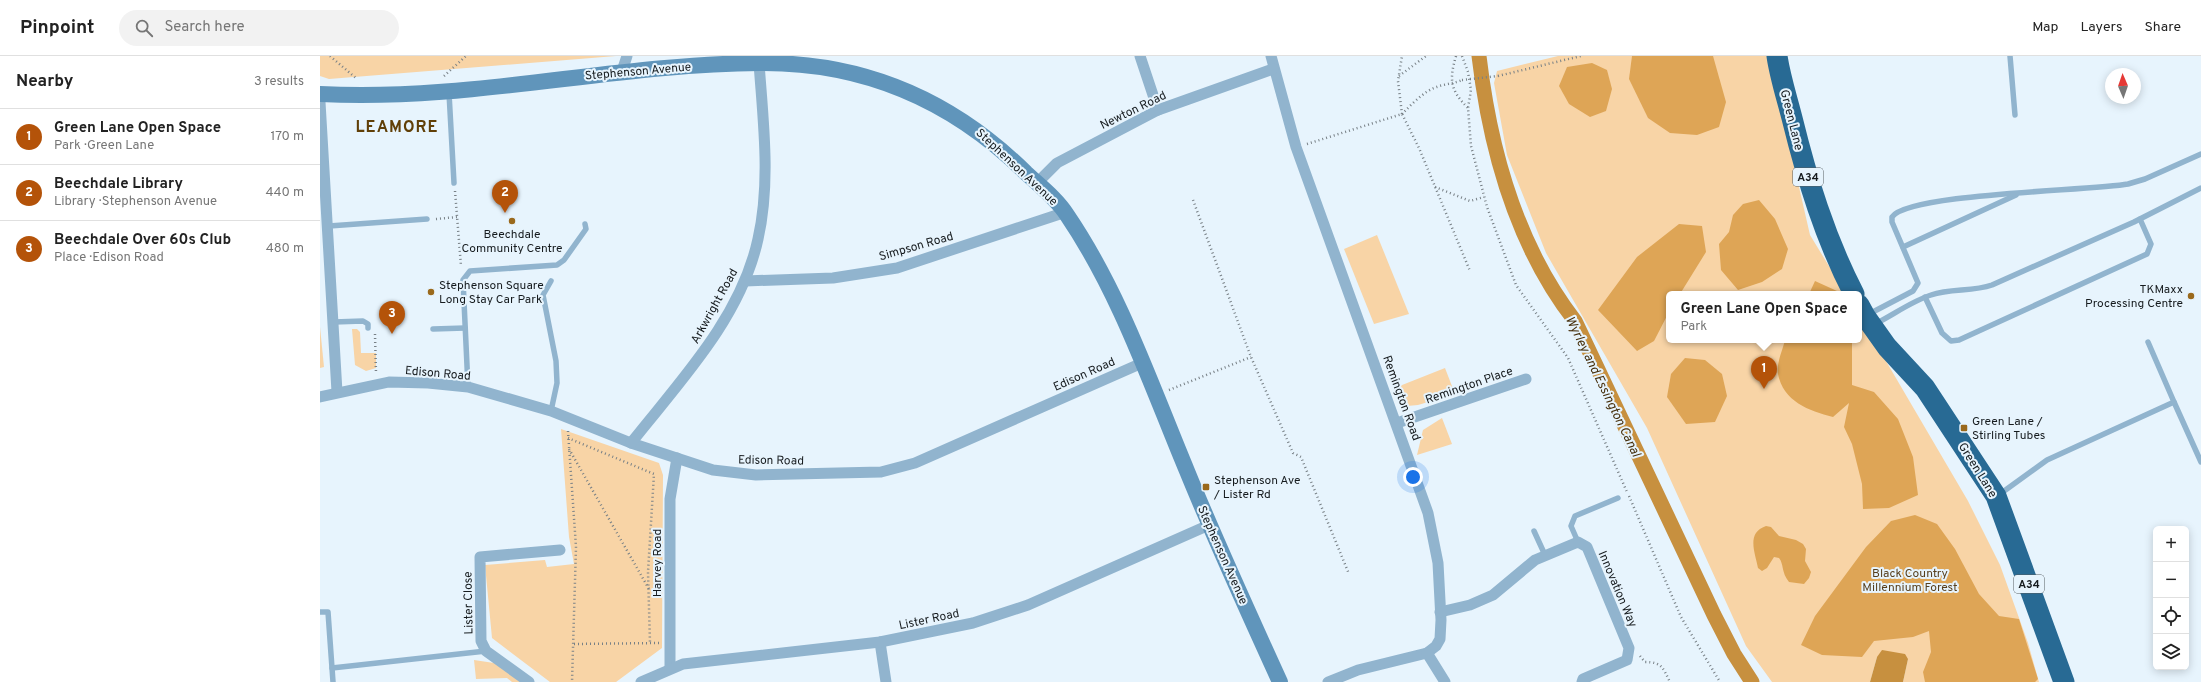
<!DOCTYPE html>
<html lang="en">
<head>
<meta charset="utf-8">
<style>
  body { margin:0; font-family:Overpass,sans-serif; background:#f2f2f2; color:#222 }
  .controls { position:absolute; right:12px; bottom:12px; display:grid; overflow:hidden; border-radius:6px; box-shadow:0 2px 10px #0003 }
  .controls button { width:36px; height:36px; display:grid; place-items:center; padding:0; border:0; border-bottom:1px solid #e0e0e0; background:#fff; color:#222; font:20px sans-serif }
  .compass { position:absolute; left:1785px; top:12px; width:36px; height:36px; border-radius:50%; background:#fff; box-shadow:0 2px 10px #0003; rotate:358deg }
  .you { position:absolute; left:1093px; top:421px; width:14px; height:14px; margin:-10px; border:3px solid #fff; border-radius:50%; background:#1a73e8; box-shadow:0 0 0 6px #1a73e833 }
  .badge { display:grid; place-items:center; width:26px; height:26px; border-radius:50%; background:#b45309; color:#fff; font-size:13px; font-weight:700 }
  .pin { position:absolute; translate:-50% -33px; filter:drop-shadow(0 1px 2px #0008) }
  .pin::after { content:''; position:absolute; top:21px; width:14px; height:12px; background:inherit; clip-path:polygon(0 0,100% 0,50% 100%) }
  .popup { position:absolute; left:1346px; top:235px; width:196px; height:52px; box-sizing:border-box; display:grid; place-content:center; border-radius:6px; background:#fff; filter:drop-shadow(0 1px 3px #0005); font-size:13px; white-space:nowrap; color:#767676 }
  .popup b { font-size:15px; color:#222 }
  .popup::after { content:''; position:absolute; left:50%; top:100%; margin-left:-8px; border:8px solid transparent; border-top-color:#fff }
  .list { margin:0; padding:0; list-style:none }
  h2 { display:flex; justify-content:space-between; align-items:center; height:52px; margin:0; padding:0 16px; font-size:17px }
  h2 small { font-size:13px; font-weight:400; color:#767676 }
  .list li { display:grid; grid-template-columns:26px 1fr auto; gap:12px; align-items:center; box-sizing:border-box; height:56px; padding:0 16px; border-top:1px solid #e0e0e0 }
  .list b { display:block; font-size:15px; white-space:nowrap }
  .list p { margin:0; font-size:13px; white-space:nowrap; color:#767676 }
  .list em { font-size:13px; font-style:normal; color:#767676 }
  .icon { flex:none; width:22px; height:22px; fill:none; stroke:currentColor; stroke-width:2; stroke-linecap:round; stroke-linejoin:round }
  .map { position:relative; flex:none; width:1881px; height:626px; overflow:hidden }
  header { display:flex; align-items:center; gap:24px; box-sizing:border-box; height:56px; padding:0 20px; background:#fff; border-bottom:1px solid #e0e0e0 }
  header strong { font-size:19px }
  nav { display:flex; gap:22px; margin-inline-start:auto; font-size:14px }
  .search { width:280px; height:36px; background:#f2f2f2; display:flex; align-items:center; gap:10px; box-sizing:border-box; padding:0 14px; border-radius:22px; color:#767676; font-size:15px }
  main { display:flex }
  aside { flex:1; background:#fff }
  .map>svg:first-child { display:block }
</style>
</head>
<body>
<header>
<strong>Pinpoint</strong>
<div class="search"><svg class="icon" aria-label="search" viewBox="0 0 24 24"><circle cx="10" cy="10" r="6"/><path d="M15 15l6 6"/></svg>Search here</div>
<nav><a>Map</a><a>Layers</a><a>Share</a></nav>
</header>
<main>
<aside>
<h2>Nearby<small>3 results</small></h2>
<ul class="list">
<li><span class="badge">1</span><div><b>Green Lane Open Space</b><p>Park · Green Lane</p></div><em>170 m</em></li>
<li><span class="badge">2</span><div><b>Beechdale Library</b><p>Library · Stephenson Avenue</p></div><em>440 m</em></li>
<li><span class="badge">3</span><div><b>Beechdale Over 60s Club</b><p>Place · Edison Road</p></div><em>480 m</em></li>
</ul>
</aside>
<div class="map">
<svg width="1881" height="626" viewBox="0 0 1881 626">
  <rect width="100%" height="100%" fill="#e7f4fd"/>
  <!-- green -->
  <g fill="#f8d4a6">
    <path d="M0,0H296L9,23L0,20Z"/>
    <path d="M1238,0H1449L1490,179L1526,238H1349V284H1539V259L1648,445L1680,509L1708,587L1719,626H1583L1588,603L1557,601L1550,626H1452L1426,590L1327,372L1226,197L1187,99L1174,27L1177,15Z"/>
    <path d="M1057,179L1089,258L1054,268L1024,193Z"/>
    <path d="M0,271L4,311L0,312Z"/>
    <path d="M32,273H37L40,276L41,297H56V312L46,315L35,309Z"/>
    <path d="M1125,312L1135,338L1098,349L1087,350L1077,331Z"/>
    <path d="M1122,362L1132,388L1097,399L1103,374Z"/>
    <path d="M241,373L339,407L343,419L342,592L296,626H230L172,582L165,509L225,504L227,511L254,508L249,481Z"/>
    <path d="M154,604L174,607L204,626H192L187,622L156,623Z"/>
  </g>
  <!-- forest -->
  <g fill="#dea556">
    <path d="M1312,0H1393L1406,46L1399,71L1377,79L1350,77L1328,62L1309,23Z"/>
    <path d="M1272,7L1287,14L1292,33L1286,55L1270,61L1249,48L1239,30L1247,11Z"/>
    <path d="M1439,144L1455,163L1468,193L1462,213L1442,226L1418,234L1401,214L1399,188L1409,176L1413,159L1423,148Z"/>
    <path d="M1359,168L1382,170L1386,196L1360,238H1349V256L1334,285L1317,295L1278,254L1317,201Z"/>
    <path d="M1495,225L1517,235L1518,238H1489Z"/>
    <path d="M1465,284H1532V329L1554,336L1578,363L1593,401L1598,439L1569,452L1543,453L1542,428L1532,388L1524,371L1529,347L1513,361C1489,355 1463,345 1458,318C1456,308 1463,293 1465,284Z"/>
    <path d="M1365,302L1385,304L1402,318L1407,340L1395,366L1366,368L1347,341L1351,318Z"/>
    <path d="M1595,459L1617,468L1635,493L1659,538L1679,560L1699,563L1718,623L1715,626H1605L1603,616L1611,596L1609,575L1593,581L1554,585L1542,601L1502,599L1481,589L1495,560L1546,491L1571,465Z"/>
    <path d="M1446,470L1451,471L1459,480L1476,484L1483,488L1486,493L1485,505L1491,516L1489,522L1484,528L1469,526C1461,516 1464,508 1459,502L1454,501L1447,512L1442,515L1438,512C1435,496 1426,477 1446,470Z"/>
  </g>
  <!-- water -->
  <path fill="#c7903f" d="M1562,594L1585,598L1588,603L1583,626H1550L1557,601Z"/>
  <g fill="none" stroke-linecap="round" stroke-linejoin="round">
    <!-- canal -->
    <path stroke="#c7903f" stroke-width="15" d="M1159,0C1170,94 1196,189 1255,265L1394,559L1414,598L1432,626"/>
    <!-- path -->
    <g stroke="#788086" stroke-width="2.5" stroke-dasharray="1 3" stroke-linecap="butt">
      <path d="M10,0L37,23"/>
      <path d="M1136,0C1129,24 1130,34 1148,52"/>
      <path d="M1142,0L1148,16L1151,34L1148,52L1151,90L1167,151L1196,229L1248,302L1307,436"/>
      <path d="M124,20L146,0"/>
      <path d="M1079,20L1106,0"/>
      <path d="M1178,20L1261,0"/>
      <path d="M1082,58C1091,49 1102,37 1114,32C1123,28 1133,28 1142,24"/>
      <path d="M1082,58L1078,25L1082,0"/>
      <path d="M987,88L1082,58L1099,92L1150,215"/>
      <path d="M1115,131L1150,145L1164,141"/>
      <path d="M135,135L141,210"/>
      <path d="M873,144L931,301L973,397L981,401L1029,518"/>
      <path d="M116,163L137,161"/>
      <path d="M55,278L56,317"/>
      <path d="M849,334L931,301"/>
      <path d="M248,375L256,491L252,626"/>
      <path d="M248,382L334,418L328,516L330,587"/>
      <path d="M249,393L329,533"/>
      <path d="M1309,440L1361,561L1400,626"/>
      <path d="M254,588L339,587"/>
      <path d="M1320,600L1325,606C1342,606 1343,612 1350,626"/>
    </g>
    <!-- lane -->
    <g stroke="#91b4ce" stroke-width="5.5">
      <path d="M1690,0L1695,59"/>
      <path d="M129,37L134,127"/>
      <path d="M9,170L107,163"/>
      <path d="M1583,191L1696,139"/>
      <path d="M1605,241L1622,277L1631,285L1639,284L1827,198L1831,188L1820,163"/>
      <path d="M1549,258L1593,235L1598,227L1572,166V161C1589,137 1770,135 1808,128L1825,123L1881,98"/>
      <path d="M14,266L43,265L48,268V272"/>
      <path d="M1555,268C1573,259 1592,245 1611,239C1631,232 1652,236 1672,229L1814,166L1881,132"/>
      <path d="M113,273L145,272"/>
      <path d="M148,331L143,224L150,215L237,209L244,204L266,173L265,168"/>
      <path d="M1854,346L1881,406"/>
      <path d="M231,355L237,327L236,305L223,239L231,225"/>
      <path d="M1680,438L1727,404L1854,346L1828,286"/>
      <path d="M1214,475L1225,499"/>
      <path d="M1258,486L1251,470L1255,460L1298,442"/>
      <path d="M0,556H8L12,612"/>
      <path d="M13,626L12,612L166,595"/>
    </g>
    <!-- street -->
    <g stroke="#91b4ce" stroke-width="11">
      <path d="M820,0L838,54"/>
      <path d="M951,0L976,91L1108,457L1118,507L1121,564L1120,583L1116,590L1107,597L1038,614L1008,626"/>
      <path d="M302,15L307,0"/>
      <path d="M0,46L17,336"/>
      <path d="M717,127L737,107L838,54L953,13"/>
      <path d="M425,225L513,222L577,212L746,156"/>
      <path d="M0,341L69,326L108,327L148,331L231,355L311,387L393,414L436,419L561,416L595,407L822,307"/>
      <path d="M1077,367L1206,323"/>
      <path d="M311,387C360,325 421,262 438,183C451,126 443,64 439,7"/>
      <path d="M1120,556L1150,549L1173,539L1215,504L1258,486L1267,491L1309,592L1307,604L1263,623L1262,626"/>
      <path d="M560,586L566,626"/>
      <path d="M1107,597L1125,626"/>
      <path d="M350,612V443L357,402"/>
      <path d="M209,626L166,595L161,585L160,501L240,494"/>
      <path d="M321,626L363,608L560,586L653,567L708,549L889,469"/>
    </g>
    <!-- secondary -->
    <path stroke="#6095bb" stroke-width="16" d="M0,38C147,46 293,8 440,7C544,6 632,44 706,117C720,130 737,143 747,159C800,237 831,329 867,415C896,486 928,556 960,626"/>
    <!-- highway -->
    <g stroke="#286a94" stroke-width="21">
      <path d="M1457,0C1460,21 1467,42 1472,62C1487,123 1505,182 1534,238"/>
      <path d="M1539,249L1545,260L1567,291L1605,332L1676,440L1744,626"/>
    </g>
    <!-- path-bridge -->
    <path stroke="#788086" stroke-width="2.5" stroke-dasharray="1 3" stroke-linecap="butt" d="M1142,24L1178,20"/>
  </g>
  <!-- markers -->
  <g fill="#9a691c" stroke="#e7f4fd" stroke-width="1.5">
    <circle cx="192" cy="165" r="4"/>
    <circle cx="111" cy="236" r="4"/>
    <circle cx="1871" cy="240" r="4"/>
    <rect x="1640" y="368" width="8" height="8" rx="2"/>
    <rect x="882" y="427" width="8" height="8" rx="2"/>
  </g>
  <g text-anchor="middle" stroke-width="4" stroke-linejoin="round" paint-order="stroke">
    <!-- shield labels -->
    <g fill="#e7f4fd" stroke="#555c61" stroke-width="1">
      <rect x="1473" y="112" width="30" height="18" rx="3"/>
      <rect x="1694" y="519" width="30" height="18" rx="3"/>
    </g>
    <g font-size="11" font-weight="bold" fill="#161b1e">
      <text x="1488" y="125">A34</text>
      <text x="1709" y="532">A34</text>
    </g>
    <!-- street labels -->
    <g font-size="12" fill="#161b1e" stroke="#e7f4fd">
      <text transform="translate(318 15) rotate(-5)" y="4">Stephenson Avenue</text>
      <text transform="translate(813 54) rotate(-26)" y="4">Newton Road</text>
      <text transform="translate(1472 64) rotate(76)" y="4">Green Lane</text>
      <text transform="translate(697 111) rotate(43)" y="4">Stephenson Avenue</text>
      <text transform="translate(596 190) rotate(-16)" y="4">Simpson Road</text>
      <text transform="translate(394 250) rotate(-61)" y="4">Arkwright Road</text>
      <text transform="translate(118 317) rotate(5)" y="4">Edison Road</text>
      <text transform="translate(764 318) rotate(-24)" y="4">Edison Road</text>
      <text transform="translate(1149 329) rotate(-19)" y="4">Remington Place</text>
      <text transform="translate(1082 342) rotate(70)" y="4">Remington Road</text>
      <text transform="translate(451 404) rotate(1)" y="4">Edison Road</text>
      <text transform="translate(1658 414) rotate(58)" y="4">Green Lane</text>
      <text transform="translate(903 499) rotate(66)" y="4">Stephenson Avenue</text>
      <text transform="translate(337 507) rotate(-90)" y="4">Harvey Road</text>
      <text transform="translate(1298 533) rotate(67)" y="4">Innovation Way</text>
      <text transform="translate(148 547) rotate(-91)" y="4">Lister Close</text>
      <text transform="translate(609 563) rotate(-12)" y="4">Lister Road</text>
    </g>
    <!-- poi labels -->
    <g font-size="12" fill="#161b1e" stroke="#e7f4fd" text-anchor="start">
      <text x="192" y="182" text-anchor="middle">Beechdale<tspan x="192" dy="14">Community Centre</tspan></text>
      <text x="119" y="233">Stephenson Square<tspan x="119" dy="14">Long Stay Car Park</tspan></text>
      <text x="1863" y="237" text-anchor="end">TKMaxx<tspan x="1863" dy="14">Processing Centre</tspan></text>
      <text x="1652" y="369">Green Lane /<tspan x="1652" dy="14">Stirling Tubes</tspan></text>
      <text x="894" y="428">Stephenson Ave<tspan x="894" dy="14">/ Lister Rd</tspan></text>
    </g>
    <!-- park labels -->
    <g font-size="12" fill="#573f1d" stroke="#e7f4fd">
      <text x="1590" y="521">Black Country<tspan x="1590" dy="14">Millennium Forest</tspan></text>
    </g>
    <!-- water labels -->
    <g font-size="13" font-style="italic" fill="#47300d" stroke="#e7f4fd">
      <text transform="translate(1284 330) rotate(64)" y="5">Wyrley and Essington Canal</text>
    </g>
    <!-- district labels -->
    <g font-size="16" font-weight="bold" letter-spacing="1" fill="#603f07" stroke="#e7f4fd">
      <text x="77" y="76">LEAMORE</text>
    </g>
  </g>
</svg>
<div class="controls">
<button>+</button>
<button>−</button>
<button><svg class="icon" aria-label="locate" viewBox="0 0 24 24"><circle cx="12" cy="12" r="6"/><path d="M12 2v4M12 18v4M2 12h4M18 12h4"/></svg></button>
<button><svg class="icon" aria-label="layers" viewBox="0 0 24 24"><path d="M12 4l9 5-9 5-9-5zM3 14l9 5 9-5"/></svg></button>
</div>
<svg class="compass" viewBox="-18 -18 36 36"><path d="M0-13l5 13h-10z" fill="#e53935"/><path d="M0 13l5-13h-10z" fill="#767676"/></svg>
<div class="you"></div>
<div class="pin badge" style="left:1444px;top:333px">1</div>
<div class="popup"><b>Green Lane Open Space</b>Park</div>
<div class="pin badge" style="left:185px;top:157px">2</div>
<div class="pin badge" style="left:72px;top:278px">3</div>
</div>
</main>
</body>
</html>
